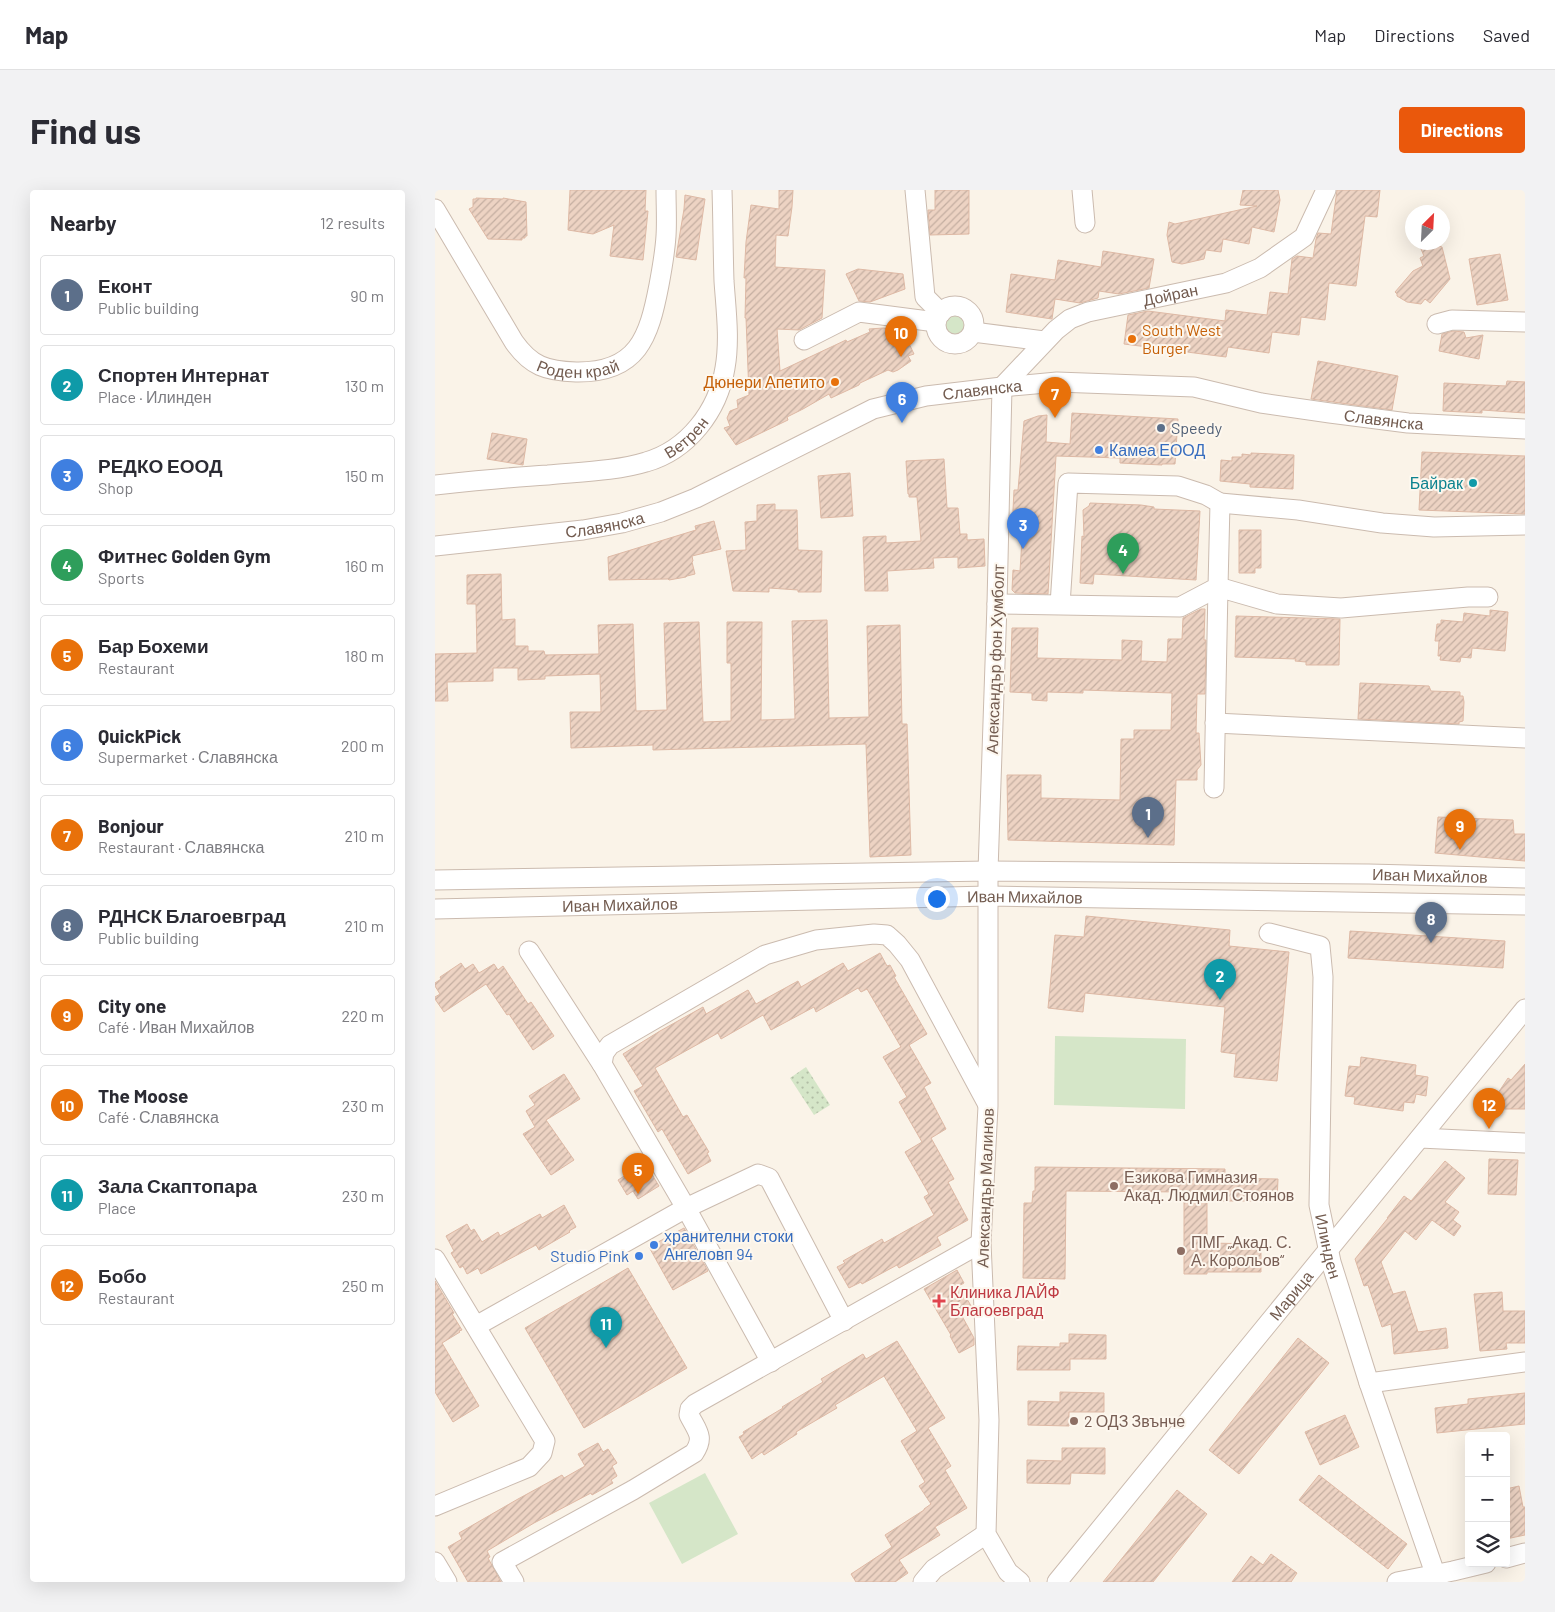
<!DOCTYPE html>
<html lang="en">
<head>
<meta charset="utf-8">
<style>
  body { margin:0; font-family:Barlow,sans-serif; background:#f2f2f3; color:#2b2b33 }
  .controls { position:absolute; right:15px; bottom:15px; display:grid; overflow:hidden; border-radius:5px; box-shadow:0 5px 20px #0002 }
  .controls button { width:45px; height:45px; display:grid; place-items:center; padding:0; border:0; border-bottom:1px solid #e1e1e2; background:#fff; color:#2b2b33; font:25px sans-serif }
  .compass { position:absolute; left:970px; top:15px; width:45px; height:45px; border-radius:50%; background:#fff; box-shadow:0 5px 20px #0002; rotate:24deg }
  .you { position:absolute; left:501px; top:708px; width:18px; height:18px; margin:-12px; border:4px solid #fff; border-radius:50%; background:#1a73e8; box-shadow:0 0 0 8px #1a73e833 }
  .badge { display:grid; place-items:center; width:32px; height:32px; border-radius:50%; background:#ea580c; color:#fff; font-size:16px; font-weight:700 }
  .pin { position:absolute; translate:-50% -41px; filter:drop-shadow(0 1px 2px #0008) }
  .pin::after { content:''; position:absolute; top:26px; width:18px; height:15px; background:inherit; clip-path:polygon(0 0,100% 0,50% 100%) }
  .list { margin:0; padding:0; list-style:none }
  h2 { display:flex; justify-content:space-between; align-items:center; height:65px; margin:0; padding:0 20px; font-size:21px }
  h2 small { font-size:16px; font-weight:400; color:#7c7c81 }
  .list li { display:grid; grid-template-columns:32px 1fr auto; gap:15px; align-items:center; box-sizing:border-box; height:80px; margin:0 10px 10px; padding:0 10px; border:1px solid #e1e1e2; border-radius:5px }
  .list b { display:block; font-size:19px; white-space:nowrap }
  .list p { margin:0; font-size:16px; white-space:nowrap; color:#7c7c81 }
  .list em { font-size:16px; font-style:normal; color:#7c7c81 }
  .icon { flex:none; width:28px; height:28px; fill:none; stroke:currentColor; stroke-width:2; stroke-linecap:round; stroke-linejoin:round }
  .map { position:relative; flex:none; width:1090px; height:1392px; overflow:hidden; border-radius:5px }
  header { display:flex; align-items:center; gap:30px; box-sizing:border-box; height:70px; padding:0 25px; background:#fff; border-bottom:1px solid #e1e1e2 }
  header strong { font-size:24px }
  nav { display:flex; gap:28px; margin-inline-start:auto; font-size:18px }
  .intro { display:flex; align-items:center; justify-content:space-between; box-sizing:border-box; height:120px; padding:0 30px }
  h1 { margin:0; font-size:35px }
  .button { padding:12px 22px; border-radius:5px; background:#ea580c; color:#fff; font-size:18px; font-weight:700 }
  main { display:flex; gap:30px; padding:0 30px }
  aside { flex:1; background:#fff; border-radius:5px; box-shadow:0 5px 20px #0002 }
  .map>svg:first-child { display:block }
</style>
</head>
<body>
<header>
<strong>Map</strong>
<nav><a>Map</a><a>Directions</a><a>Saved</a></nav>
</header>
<div class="intro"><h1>Find us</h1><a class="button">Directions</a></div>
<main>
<aside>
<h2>Nearby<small>12 results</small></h2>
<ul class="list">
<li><span class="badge" style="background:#5c6f8a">1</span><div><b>Еконт</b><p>Public building</p></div><em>90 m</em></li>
<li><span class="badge" style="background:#0f9aa8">2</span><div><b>Спортен Интернат</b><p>Place · Илинден</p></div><em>130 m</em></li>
<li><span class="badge" style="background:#3f7fe0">3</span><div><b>РЕДКО ЕООД</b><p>Shop</p></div><em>150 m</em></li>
<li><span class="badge" style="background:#2e9e5b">4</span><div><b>Фитнес Golden Gym</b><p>Sports</p></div><em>160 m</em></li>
<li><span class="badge" style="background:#e8710a">5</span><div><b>Бар Бохеми</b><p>Restaurant</p></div><em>180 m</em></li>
<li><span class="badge" style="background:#3f7fe0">6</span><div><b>QuickPick</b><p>Supermarket · Славянска</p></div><em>200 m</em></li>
<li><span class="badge" style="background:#e8710a">7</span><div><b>Bonjour</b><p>Restaurant · Славянска</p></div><em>210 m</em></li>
<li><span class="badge" style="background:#5c6f8a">8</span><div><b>РДНСК Благоевград</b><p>Public building</p></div><em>210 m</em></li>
<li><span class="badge" style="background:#e8710a">9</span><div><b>City one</b><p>Café · Иван Михайлов</p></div><em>220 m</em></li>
<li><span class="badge" style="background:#e8710a">10</span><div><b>The Moose</b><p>Café · Славянска</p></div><em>230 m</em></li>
<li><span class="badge" style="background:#0f9aa8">11</span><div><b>Зала Скаптопара</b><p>Place</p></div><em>230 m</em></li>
<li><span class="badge" style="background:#e8710a">12</span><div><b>Бобо</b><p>Restaurant</p></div><em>250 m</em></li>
</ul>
</aside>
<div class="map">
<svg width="1090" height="1392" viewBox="0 0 1090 1392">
  <defs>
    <pattern id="park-dots" width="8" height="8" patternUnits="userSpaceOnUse" patternTransform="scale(1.25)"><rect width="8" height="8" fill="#d5e6c8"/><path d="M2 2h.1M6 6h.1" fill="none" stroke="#b1bda5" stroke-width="1.8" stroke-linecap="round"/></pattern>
    <pattern id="building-hatch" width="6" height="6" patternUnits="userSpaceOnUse" patternTransform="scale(1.25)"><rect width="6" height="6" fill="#edd3c3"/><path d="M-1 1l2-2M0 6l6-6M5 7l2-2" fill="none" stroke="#c4aea1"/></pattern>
  </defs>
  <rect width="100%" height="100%" fill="#faf3e8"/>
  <!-- grass -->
  <g fill="#d5e6c8">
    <circle cx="520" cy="136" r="12"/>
    <path d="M620,846L751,849L750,919L619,915Z"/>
    <path d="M270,1283L303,1344L247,1374L214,1313Z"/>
  </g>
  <!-- park -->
  <path fill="url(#park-dots)" d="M371,877L395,915L379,925L355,888Z"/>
  <!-- building -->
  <g fill="url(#building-hatch)" stroke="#deb9a5">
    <path d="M135,0H211L210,21H213L208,70L175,66L179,35L158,44L133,40Z"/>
    <path d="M344,0H358L357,17L353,46L341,45L340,77L390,80L387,128L364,140L342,139L345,181L411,150L412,152L435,142L434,139L448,138L468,141L479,164L473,166L476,171L463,180L458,182L453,180L425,193L424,195L396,208L394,204L368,219L352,227L353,230L301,255L289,238L295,236L292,228L295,221L303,218L302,210L314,205L311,128H310L311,88H309L311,52L316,15L344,19Z"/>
    <path d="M500,0H534V44L495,45L493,20H500Z"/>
    <path d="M808,0H843L845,10L839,42L817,37L814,54L788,49L786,62L771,60L769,69L747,74L737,72L732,45L734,32L740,34L822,16L805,15Z"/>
    <path d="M902,0H945L942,27L930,26L921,96L894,93L890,130L866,127L864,145L837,142L834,163L793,157L791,167L689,154L693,125L713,121L790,131L791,120L832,125L835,102L853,104L857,69L862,66L878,68L881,49L883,43L896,44Z"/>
    <path d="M250,5L270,9L261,70L241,67L249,19Z"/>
    <path d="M41,8L68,9V8L91,12L92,46H90V48H87V50L53,49L34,19L38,17V9H41Z"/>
    <path d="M983,52H1002L1004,56L1007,57L1015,89L995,113L990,109L986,114L972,112L962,106V104L960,102L978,81L988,76L985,68L989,66Z"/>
    <path d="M668,61L719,69L714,98L684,104L664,101L663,108L645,113L620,109L617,129L571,122L576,84L620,90L623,70L666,77Z"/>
    <path d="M1065,64L1073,110L1042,115L1034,69Z"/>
    <path d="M423,79L468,84L470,99L435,112L424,111L411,84Z"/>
    <path d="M1018,141L1029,142L1031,148L1048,145L1044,169L1004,161L1007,144Z"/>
    <path d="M883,171L963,186L957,220L876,209Z"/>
    <path d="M1072,191L1090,192V223L1047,220V223L1008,221L1009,193L1071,196Z"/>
    <path d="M637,223L743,229L740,274H727V275L685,273V268L621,266L613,404L580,403L577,400L578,380L585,381L587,349L581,348L582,340H577L579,300H583L589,231L603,226L612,225L611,252L635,254Z"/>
    <path d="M57,243L92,249L88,275L52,269Z"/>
    <path d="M987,262L1090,266V324L984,320Z"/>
    <path d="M816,263L859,265L858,299L815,297V294L785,291L786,270L797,271V267H807V264L816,265Z"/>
    <path d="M509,269L512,318H523L525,344H532V350L549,349L550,376L523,378V367L498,368L499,378L452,381L453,401H430L428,347L451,346V353L486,351L482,307H474V304H473L471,271Z"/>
    <path d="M415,283L418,326L386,328L383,286Z"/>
    <path d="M655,313L706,315L719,317V319L765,321L761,390L659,384L658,394L645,393L647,346L649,347L648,320L654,316Z"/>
    <path d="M340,314V320H362L363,360L387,361L386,402H363V400L334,398V402L298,401L291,361L311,360L310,332L322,331V315Z"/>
    <path d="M279,331L286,359L257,366L258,371L257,372L260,384L252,386L251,387L234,390L233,389L174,390L173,367L261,340L260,336Z"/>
    <path d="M804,340H826V378H820V383H804Z"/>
    <path d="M66,384L67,430L80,429V456H93V461H109L110,465L164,464L163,435L198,434L201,521L232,520L229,433L264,432L268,532L296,531V473H292V432H327L326,530L360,529L357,431L392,430L394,528L434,527L432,436L465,435L467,534H472L476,665L435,667L431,554L218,560V555L136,558L135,522H166L165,484L110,486V489L83,490V478H58V491L12,492L13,511H0V464L42,463L41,414H32V385Z"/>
    <path d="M766,419H770L769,450H771L770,504H762L761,543H764L766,575L762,580V590H741L739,655L573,650L572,585H606V608L685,610L686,549H699V540H736L737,503L648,500V503L612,502V511L597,510V503L575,502L577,438H603L602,468L687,470V450L707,451L706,471L732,472L733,449H747L748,428Z"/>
    <path d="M1055,420L1073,422L1070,461L1037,458L1036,468L1026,467L1025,472L1005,470L1006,466H1003L1004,451H1000L1002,434H1006V430L1028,432L1029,423L1055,426Z"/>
    <path d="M801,426L905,429L904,475H871V472L860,471L861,469L800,467Z"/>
    <path d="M925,493L994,496L996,501L1025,502V506H1028L1029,512L1028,531L1024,532V534L923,529Z"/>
    <path d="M1003,627L1078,630L1079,644H1090V671L1000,663Z"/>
    <path d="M651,726L795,740L794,756L854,762L842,891L799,887L801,864L786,862L790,817L650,803L648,822L613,818L620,745L649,747Z"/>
    <path d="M915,741L1070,751L1068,778L913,768Z"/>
    <path d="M445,763L452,776L455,775L461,786L459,787L492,844L474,855L496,893L489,897L511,939L496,948L519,989L513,992L533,1030L502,1047L506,1055L464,1078L462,1075L427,1094L426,1092L414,1098L402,1077L410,1073L408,1071L447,1049L449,1053L499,1025L489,1007L494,1004L470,962L487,952L464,912L472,907L448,867L466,857L432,799L426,802L423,798L381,822L379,817L336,840L328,825L286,849L283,843L220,878L248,927L252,925L274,962L272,963L276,971L253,984L227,939L223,942L199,901L208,896L188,864L225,841L268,817L271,824L313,800L321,814L363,791L366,797L408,773L413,781Z"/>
    <path d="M26,773L30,779L38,774L44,783L59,774L63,780L68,776L93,814L96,812L119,846L98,860L74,824L72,825L51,794L9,822L0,809V807L5,804L0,796V793L6,789L5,787Z"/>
    <path d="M926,867L981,875L980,885L993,887L991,906L981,904L979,913L969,912L968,921L919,914L920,907L910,906L914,876L925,877Z"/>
    <path d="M1090,874V919H1061V906L1073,888L1076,890Z"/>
    <path d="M129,884L145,909L111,930L139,970L116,985L88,944L100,937L91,921L100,915L94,906Z"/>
    <path d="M1054,969L1083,970L1081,1005L1053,1004Z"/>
    <path d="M1010,971L1030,988L1010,1012L1024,1022L1018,1030L1026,1036L1019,1046L997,1030L981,1050L970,1041L946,1072L958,1104L970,1101L983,1142L1011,1138L1013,1158L959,1164L956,1134L947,1137L933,1095L929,1096L920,1069L953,1028H952L969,1006L976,1011Z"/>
    <path d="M210,973L224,996L203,1009L198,1001L192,1005L183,990Z"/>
    <path d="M600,977L790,979V988L843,989L842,1011H772V1053L826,1054V1082H772V1084H749V1002L631,1001L630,1089L588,1088L589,1013H597L598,1001H600Z"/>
    <path d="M129,1015L141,1037L134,1041L135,1042L104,1060L101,1055L46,1084L43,1078L32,1084L28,1076L25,1078L16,1063L19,1061L11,1046L32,1034L36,1041L39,1039L47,1052L63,1042L65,1046L105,1024L107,1028Z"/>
    <path d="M249,1038L273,1081L238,1100L214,1057Z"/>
    <path d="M193,1078L252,1178L149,1238L90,1138Z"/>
    <path d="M522,1080L529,1093L524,1096L538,1119L527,1126L539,1148V1155L524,1163L515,1146L516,1145L489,1099Z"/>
    <path d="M0,1091L19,1123L17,1124L27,1140L24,1141L25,1142L7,1153L44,1216L18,1232L0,1202Z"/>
    <path d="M1067,1102L1068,1121H1090V1153H1071L1072,1159L1045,1161L1039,1104Z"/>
    <path d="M634,1144L671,1145V1169H635V1180H582L583,1156L625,1157V1153H634Z"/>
    <path d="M863,1148L894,1173L804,1284L774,1260Z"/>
    <path d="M462,1151L510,1228L493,1238L516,1276L510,1280L532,1318L500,1337L505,1345L464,1370L473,1383L460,1392H421L416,1384L457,1357L450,1345L489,1320V1319L496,1314L484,1296L490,1292L466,1251L482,1241L449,1186L400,1215L402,1218L361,1242L362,1244L329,1265L327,1262L317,1269L304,1247L309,1244L308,1242L348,1218L347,1217L388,1192L386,1189L428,1164L431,1169Z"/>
    <path d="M625,1202L669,1203V1222H634V1236L593,1235V1211L625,1212Z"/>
    <path d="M1090,1203V1234L1002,1243L1000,1218L1033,1214V1209Z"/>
    <path d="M910,1225L924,1257L885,1275L870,1242Z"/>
    <path d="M163,1253L168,1262L173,1259L182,1273L177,1276L182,1286L176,1290L178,1293L157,1305L156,1303L99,1333L52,1361L55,1367L53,1368L66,1392H33L13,1357L27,1349L24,1343L83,1309L127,1285L129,1288L150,1276L143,1264Z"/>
    <path d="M627,1258H670V1284L636,1283L635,1294L592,1293V1270L627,1271Z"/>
    <path d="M884,1285L972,1354L953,1379L864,1310Z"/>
    <path d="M1084,1296L1088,1317H1090V1345L1071,1349V1299Z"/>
    <path d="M742,1300L772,1324L718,1392H668Z"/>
    <path d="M836,1364L862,1383L856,1392H797L816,1366L828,1375Z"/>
  </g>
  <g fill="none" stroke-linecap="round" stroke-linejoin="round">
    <defs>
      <g id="minor">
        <path d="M480,0L490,107L506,123"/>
        <path d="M647,0L650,33"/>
        <path id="s1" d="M0,19L79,152C96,176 111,181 141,182C203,183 214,147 224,95C227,79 230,62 231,46C232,31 231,15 231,0"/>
        <circle cx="520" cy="135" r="19"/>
        <path d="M1002,134L1017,130L1090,132"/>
        <path d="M538,142L609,151"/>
        <path d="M369,150L424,122L501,132"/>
        <path d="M567,197L562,414L553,681V916L546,1053L554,1230L551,1344L573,1382L585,1392"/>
        <path id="s2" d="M567,197L621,140L635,129L653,122L791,93L825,78L869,47L891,0"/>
        <path id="s3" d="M0,295C38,291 76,287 113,285C144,282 182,281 211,272C253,260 283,221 290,178C295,150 291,120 289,91C288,61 288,30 287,0"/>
        <path d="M785,313L863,320L947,333L999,337L1090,335"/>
        <path id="s4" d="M0,356L148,340L187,333L226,322L261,308L438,219L491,206L567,197L622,192L759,197L826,213L895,223L973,233L1090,239"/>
        <path d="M562,414L745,417L783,397L785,313L771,305L743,296L633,293L625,415"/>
        <path d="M780,533L1090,548"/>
        <path d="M779,598L783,397L842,414L906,418L1033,407H1053"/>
        <path id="s5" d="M0,690L553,681L934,684L1090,688"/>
        <path id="s6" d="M0,719L554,706L1090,715"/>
        <path id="s7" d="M834,743L885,756L888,787L884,1015L896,1072L934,1193L1003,1392"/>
        <path d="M94,761L167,874"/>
        <path d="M985,948L1090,953"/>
        <path d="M0,1069L110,1251L107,1263L94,1277L0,1316"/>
        <path d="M41,1136L251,1018L323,984L334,988L409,1131"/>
        <path d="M336,1172L251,1018L167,874L169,863L175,855L330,765L381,750L439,744L452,745L462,754L475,770L552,913"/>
        <path d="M934,1193L1090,1172"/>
        <path d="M1071,1368L1090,1363"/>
        <path d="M0,1372L12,1392"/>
        <path d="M79,1392L67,1372L198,1300L259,1263C270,1247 262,1241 254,1225L255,1219L260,1214L546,1053"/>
        <path d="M488,1392L499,1379L551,1344"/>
        <path id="s8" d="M622,1392L1090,819"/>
        <path d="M962,1392L1018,1381L1051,1373"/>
      </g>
    </defs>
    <!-- minor casing -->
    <use href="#minor" stroke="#cbbbaf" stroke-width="21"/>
    <!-- minor -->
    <use href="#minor" stroke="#fff" stroke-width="19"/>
  </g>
  <!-- markers -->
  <g fill="#e8710a" stroke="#fdf7ee" stroke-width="2">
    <circle cx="697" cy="149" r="5"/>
    <circle cx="400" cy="192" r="5"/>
  </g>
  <circle fill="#5c6f8a" stroke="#fdf7ee" stroke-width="2" cx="726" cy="238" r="5"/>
  <g fill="#3f7fe0" stroke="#fdf7ee" stroke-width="2">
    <circle cx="664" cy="260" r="5"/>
    <circle cx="219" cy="1055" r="5"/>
    <circle cx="204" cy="1066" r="5"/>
  </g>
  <circle fill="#0f9aa8" stroke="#fdf7ee" stroke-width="2" cx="1038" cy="293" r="5"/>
  <g fill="#8d6e63" stroke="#fdf7ee" stroke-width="2">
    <circle cx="679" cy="996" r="5"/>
    <circle cx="746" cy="1061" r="5"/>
    <circle cx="639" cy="1231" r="5"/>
  </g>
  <path fill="#e0444e" stroke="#fdf7ee" stroke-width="2" d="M501.5 1103.5h5v5h5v5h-5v5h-5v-5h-5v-5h5z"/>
  <g text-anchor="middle" stroke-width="4" stroke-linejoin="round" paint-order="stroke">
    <!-- street labels -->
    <g font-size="16" fill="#725b4f" stroke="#fdf7ee">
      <text dy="6" stroke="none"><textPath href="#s2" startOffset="200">Дойран</textPath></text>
      <text dy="6" stroke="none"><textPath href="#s1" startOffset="229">Роден край</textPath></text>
      <text dy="6" stroke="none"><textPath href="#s4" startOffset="576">Славянска</textPath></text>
      <text dy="6" stroke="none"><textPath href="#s4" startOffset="981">Славянска</textPath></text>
      <text dy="6" stroke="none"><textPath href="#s3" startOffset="260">Ветрен</textPath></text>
      <text dy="6" stroke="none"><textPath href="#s4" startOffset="171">Славянска</textPath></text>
      <text transform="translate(560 469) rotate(-88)" y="6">Александър фон Хумболт</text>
      <text dy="6" stroke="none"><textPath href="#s5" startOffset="995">Иван Михайлов</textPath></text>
      <text dy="6" stroke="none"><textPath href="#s6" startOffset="590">Иван Михайлов</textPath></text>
      <text dy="6" stroke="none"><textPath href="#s6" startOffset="185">Иван Михайлов</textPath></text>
      <text transform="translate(550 998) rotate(-88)" y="6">Александър Малинов</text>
      <text dy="6" stroke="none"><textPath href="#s7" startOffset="354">Илинден</textPath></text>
      <text dy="6" stroke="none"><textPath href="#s8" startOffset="370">Марица</textPath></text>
    </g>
    <!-- food labels -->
    <g font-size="16" fill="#c56008" stroke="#fdf7ee" text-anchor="start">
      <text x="707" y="146">South West<tspan x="707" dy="18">Burger</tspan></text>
      <text x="390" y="198" text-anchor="end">Дюнери Апетито</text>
    </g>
    <!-- service labels -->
    <g font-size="16" fill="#4e5e75" stroke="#fdf7ee" text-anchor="start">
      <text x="736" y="244">Speedy</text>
    </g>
    <!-- shop labels -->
    <g font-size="16" fill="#366cbe" stroke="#fdf7ee" text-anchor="start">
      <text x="674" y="266">Камеа ЕООД</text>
      <text x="229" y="1052">хранителни стоки<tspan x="229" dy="18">Ангеловп 94</tspan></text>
      <text x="194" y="1072" text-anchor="end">Studio Pink</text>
    </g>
    <!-- culture labels -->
    <g font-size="16" fill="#0d838f" stroke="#fdf7ee" text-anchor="end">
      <text x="1028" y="299">Байрак</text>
    </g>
    <!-- education labels -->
    <g font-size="16" fill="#785e54" stroke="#fdf7ee" text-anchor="start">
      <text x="689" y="993">Езикова Гимназия<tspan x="689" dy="18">Акад. Людмил Стоянов</tspan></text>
      <text x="756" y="1058">ПМГ „Акад. С.<tspan x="756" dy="18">А. Корольов“</tspan></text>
      <text x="649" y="1237">2 ОДЗ Звънче</text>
    </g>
    <!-- health labels -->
    <g font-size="16" fill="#be3a42" stroke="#fdf7ee" text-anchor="start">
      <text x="515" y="1108">Клиника ЛАЙФ<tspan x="515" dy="18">Благоевград</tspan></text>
    </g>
  </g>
</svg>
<div class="controls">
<button>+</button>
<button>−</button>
<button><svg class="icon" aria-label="layers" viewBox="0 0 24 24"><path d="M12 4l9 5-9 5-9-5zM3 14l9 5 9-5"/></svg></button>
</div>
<svg class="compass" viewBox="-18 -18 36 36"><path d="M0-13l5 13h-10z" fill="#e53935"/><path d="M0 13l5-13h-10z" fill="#7c7c81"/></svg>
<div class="you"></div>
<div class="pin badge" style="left:713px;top:648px;background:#5c6f8a">1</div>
<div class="pin badge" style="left:785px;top:810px;background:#0f9aa8">2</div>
<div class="pin badge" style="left:588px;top:359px;background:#3f7fe0">3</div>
<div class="pin badge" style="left:688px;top:384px;background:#2e9e5b">4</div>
<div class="pin badge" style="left:203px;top:1004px;background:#e8710a">5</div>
<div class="pin badge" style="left:467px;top:233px;background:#3f7fe0">6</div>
<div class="pin badge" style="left:620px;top:228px;background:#e8710a">7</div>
<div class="pin badge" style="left:996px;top:753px;background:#5c6f8a">8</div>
<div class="pin badge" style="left:1025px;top:660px;background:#e8710a">9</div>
<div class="pin badge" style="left:466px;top:167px;background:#e8710a">10</div>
<div class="pin badge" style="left:171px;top:1158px;background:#0f9aa8">11</div>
<div class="pin badge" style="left:1054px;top:939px;background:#e8710a">12</div>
</div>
</main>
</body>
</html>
